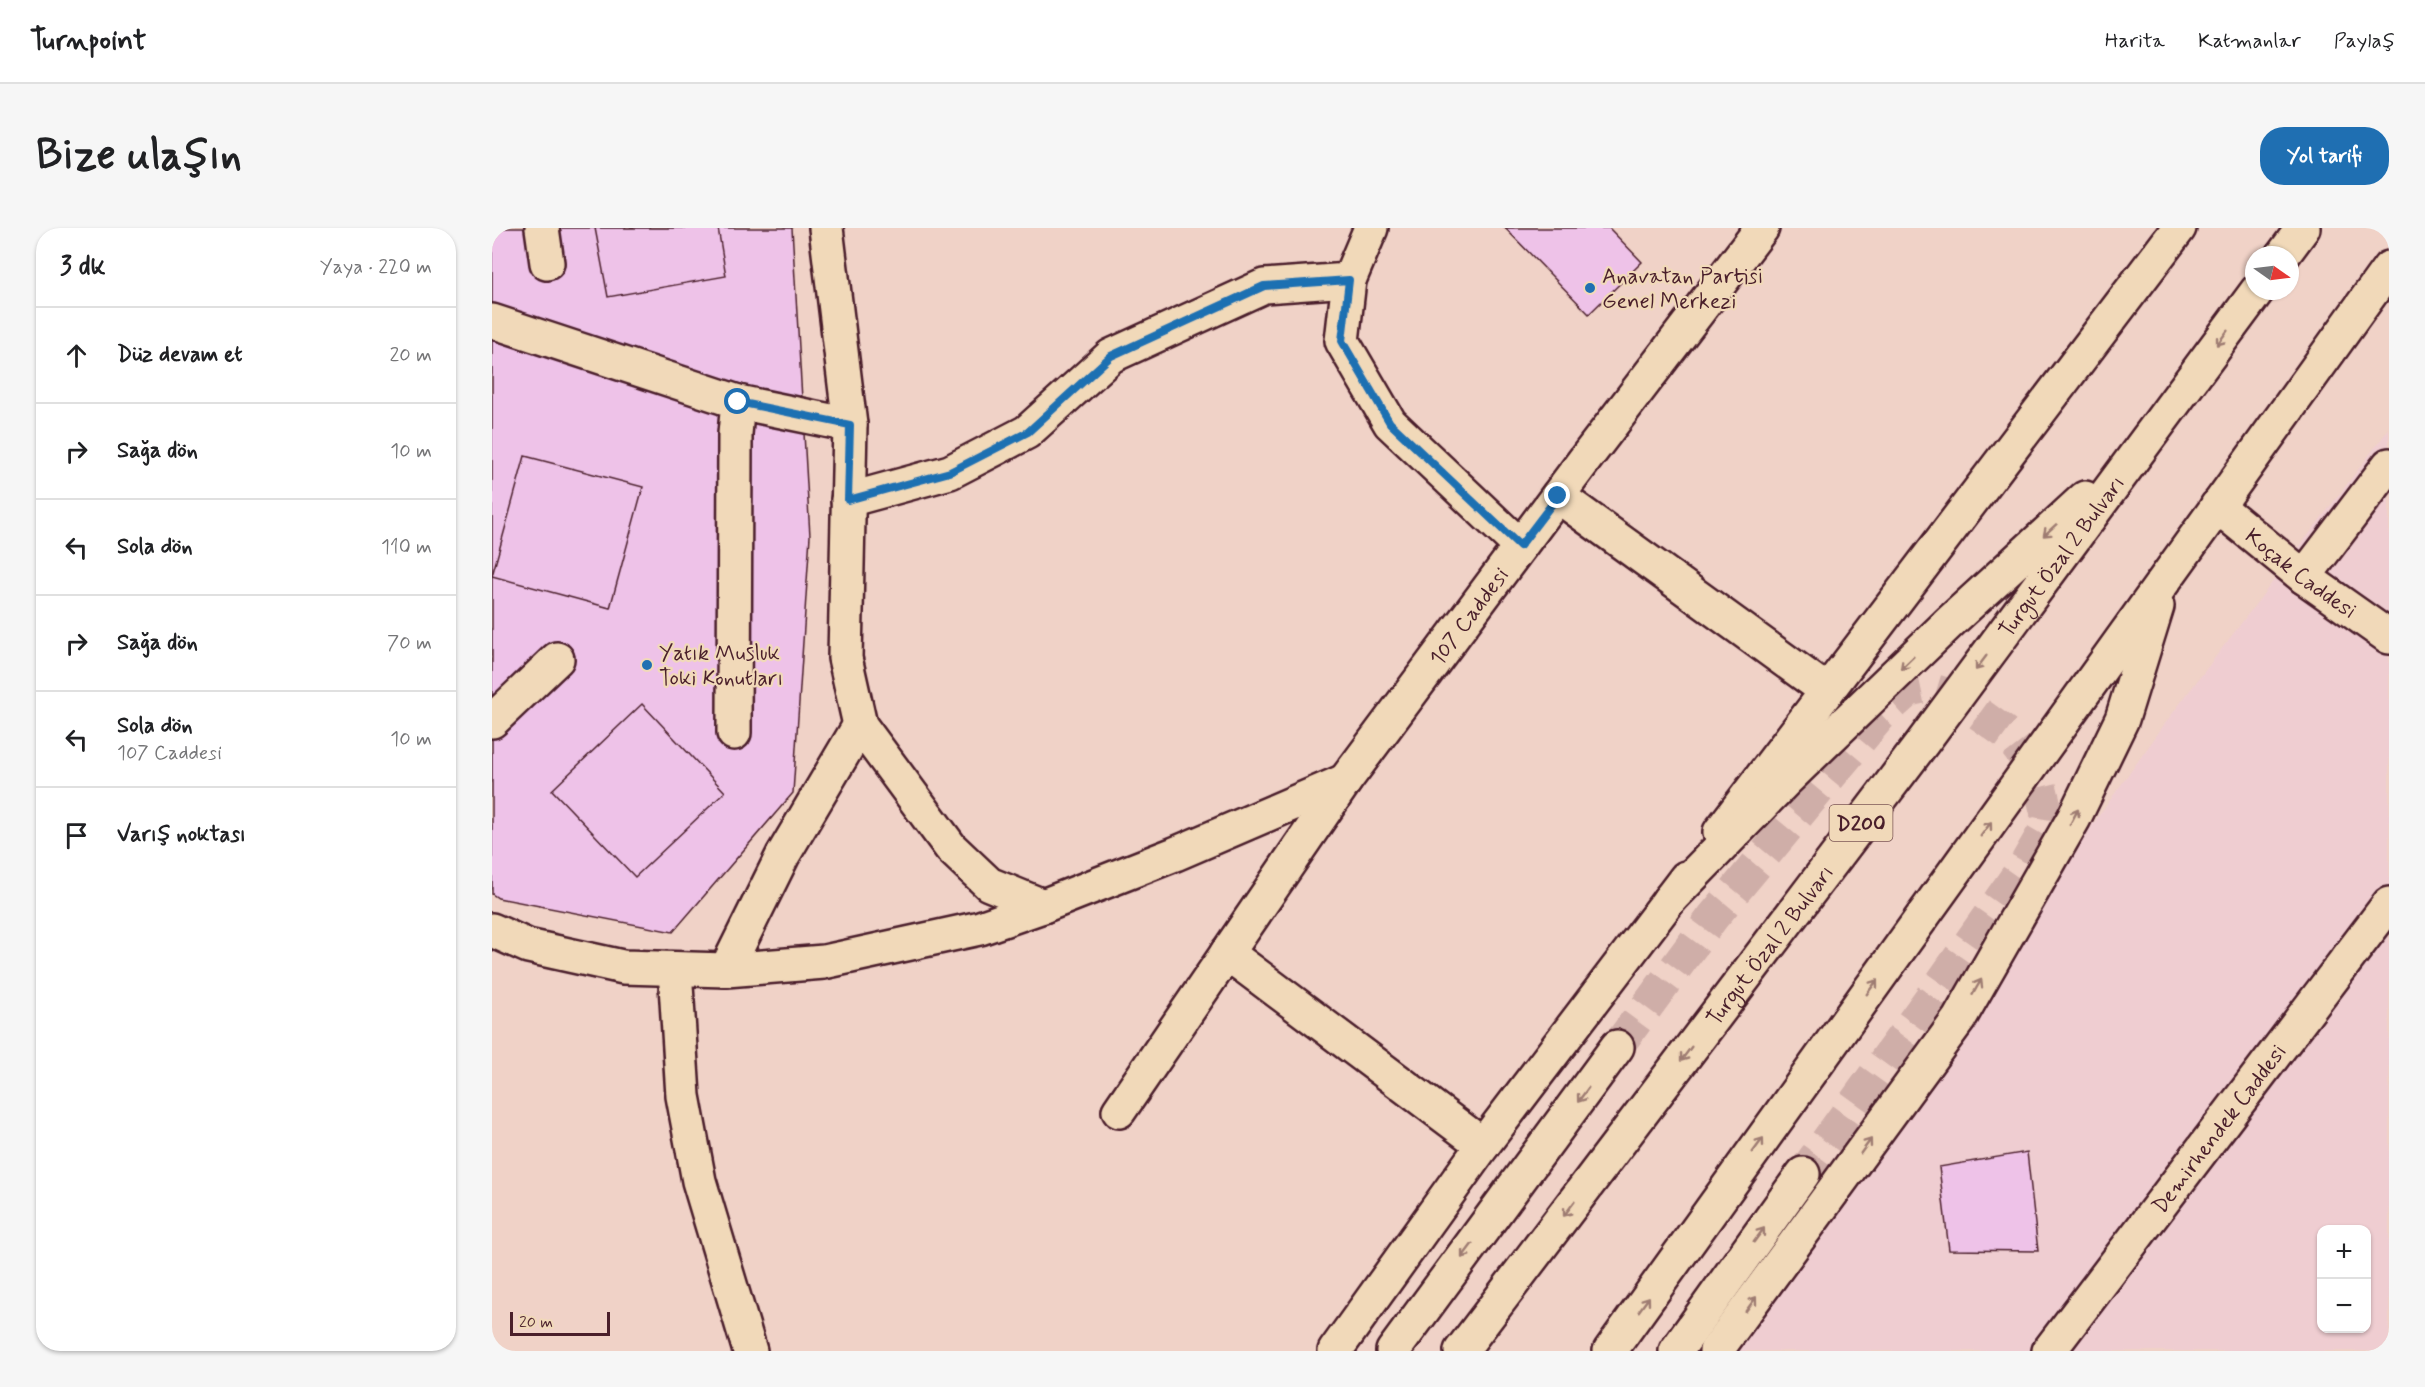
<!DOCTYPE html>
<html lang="tr">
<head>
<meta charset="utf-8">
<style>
  body { margin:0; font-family:Mynerve,sans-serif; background:#f6f6f6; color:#202124 }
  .controls { position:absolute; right:18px; bottom:18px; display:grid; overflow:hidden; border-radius:12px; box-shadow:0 2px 4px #0004 }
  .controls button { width:54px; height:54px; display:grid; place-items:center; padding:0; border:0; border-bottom:2px solid #e0e0e0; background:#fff; color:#202124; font:30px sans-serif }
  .compass { position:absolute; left:1753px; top:18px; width:54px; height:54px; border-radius:50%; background:#fff; box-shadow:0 2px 4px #0004; rotate:104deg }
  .scale { position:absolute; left:18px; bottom:15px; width:100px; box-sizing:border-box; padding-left:6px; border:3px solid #4a1f2b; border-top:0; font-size:16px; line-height:21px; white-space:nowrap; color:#4a1f2b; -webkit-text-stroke:4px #f1d9b9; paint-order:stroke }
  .stop { position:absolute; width:18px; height:18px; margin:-14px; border:4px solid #1f6fb2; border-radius:50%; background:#fff }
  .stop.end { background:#1f6fb2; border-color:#fff; box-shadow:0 2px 6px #0008 }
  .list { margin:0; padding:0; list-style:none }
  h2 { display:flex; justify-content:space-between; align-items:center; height:78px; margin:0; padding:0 24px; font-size:26px }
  h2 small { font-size:20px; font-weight:400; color:#757577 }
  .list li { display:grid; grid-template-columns:39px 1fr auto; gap:18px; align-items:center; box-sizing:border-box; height:96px; padding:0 24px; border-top:2px solid #e0e0e0 }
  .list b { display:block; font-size:22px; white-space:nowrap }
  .list p { margin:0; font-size:20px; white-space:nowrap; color:#757577 }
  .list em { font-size:20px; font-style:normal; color:#757577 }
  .icon { flex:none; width:33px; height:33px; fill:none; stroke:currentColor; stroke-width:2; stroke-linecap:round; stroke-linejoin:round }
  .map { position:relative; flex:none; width:1897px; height:1123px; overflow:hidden; border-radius:24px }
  header { display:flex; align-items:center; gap:36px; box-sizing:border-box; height:84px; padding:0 30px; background:#fff; border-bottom:2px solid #e0e0e0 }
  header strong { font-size:28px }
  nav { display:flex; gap:33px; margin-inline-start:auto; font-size:21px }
  .intro { display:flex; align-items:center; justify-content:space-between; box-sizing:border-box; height:144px; padding:0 36px }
  h1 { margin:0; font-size:42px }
  .button { padding:15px 27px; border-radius:24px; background:#1f6fb2; color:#fff; font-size:21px; font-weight:700 }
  main { display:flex; gap:36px; padding:0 36px }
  aside { flex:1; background:#fff; border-radius:24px; box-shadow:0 2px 4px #0004 }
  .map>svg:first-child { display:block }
</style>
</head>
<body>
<header>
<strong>Turnpoint</strong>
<nav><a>Harita</a><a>Katmanlar</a><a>Paylaş</a></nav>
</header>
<div class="intro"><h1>Bize ulaşın</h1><a class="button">Yol tarifi</a></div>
<main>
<aside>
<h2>3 dk<small>Yaya · 220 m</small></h2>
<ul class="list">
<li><svg class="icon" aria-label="ahead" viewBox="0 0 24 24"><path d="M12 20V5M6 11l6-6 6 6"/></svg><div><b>Düz devam et</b></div><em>20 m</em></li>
<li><svg class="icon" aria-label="right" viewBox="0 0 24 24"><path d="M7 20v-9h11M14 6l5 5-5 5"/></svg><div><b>Sağa dön</b></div><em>10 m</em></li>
<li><svg class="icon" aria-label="left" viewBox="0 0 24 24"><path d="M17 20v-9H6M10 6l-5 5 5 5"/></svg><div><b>Sola dön</b></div><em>110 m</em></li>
<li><svg class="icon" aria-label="right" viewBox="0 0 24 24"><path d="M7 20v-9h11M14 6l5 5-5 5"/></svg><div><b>Sağa dön</b></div><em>70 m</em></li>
<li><svg class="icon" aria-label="left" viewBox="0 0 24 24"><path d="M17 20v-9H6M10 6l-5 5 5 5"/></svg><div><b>Sola dön</b><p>107 Caddesi</p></div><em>10 m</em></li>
<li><svg class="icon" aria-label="arrive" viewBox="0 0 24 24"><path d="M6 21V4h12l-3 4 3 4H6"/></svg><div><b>Varış noktası</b></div></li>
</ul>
</aside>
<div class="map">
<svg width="1897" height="1123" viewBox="0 0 1897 1123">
  <rect width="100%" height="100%" fill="#f0d2c7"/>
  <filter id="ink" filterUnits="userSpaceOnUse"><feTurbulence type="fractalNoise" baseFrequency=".0167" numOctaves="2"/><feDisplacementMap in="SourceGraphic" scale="12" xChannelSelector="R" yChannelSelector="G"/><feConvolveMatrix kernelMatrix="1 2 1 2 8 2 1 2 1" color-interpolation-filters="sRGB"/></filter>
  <g filter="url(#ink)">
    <!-- built -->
    <path fill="#efcdd1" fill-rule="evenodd" d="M1897,201V1123H1222L1680,486ZM1830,1002H1874V1100H1830Z"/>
    <!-- building -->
    <g fill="#eec2e8" stroke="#4a1f2b" stroke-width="1.5">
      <path d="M0,0H300L318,308L301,565L181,704L6,670L0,666Z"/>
      <path d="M103,0H226L234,48L116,69Z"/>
      <path d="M1013,0H1117L1150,34L1097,86Z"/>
      <path d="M33,228L151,259L118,380L0,348Z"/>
      <path d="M150,476L233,564L143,649L60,562Z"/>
      <path d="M1535,924L1546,1023L1457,1022L1447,939Z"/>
    </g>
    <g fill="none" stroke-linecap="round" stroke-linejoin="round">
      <!-- highway-tunnel -->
      <path stroke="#cfaea8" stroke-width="33" stroke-dasharray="33 16" stroke-linecap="butt" d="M1125,819L1221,689L1388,488L1417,462L1431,459L1454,466L1479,480L1515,506L1545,545L1555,586L1552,604L1534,635L1447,758L1311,946"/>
      <defs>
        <g id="minor">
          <path d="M50,0L55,35"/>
          <path d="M334,0L358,197L353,430L368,497L459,620L497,656L551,678L683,626L853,553"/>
          <path d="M879,0L857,52L850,113L898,195L1028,318"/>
          <path d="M0,93L246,174L358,197"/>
          <path d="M1066,268L1335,463"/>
          <path d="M356,272L458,244L535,204L619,128L772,58L857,52"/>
          <path id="s1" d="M1725,278L1812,349L1897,409"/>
          <path d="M1812,349L1897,237"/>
          <path d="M0,493L65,431"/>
          <path d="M242,505L243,206L246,174"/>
          <path d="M1228,604L1687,0"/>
          <path d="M0,702L36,718L131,739L234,742L291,627L368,497"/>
          <path d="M735,725L991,917"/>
          <path d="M183,741L191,868L207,953L258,1123"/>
          <path d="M234,742L332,734L488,700L551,678"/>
          <path id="s2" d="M627,883L853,553L1094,230L1270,0"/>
          <path d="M843,1123L991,917L1194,650"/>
          <path id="s3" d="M1557,1123L1897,676"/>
        </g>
        <g id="highway">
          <path d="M1791,27L1811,0"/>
          <path d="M1177,672L1295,551L1459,393L1593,270"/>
          <path d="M901,1123L1125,819"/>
          <path id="s4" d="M969,1123L1431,514L1765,63"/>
          <path d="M1118,1123L1897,40"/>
          <path d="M1184,1123L1311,946"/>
          <path d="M1224,1123L1467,791L1582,590L1630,491L1665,378"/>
        </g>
      </defs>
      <!-- minor casing -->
      <use href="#minor" stroke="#4a1f2b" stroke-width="38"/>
      <!-- highway casing -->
      <use href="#highway" stroke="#4a1f2b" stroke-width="38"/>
      <!-- minor -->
      <use href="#minor" stroke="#f1d9b9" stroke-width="33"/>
      <!-- highway -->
      <use href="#highway" stroke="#f1d9b9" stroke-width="33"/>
    </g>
    <!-- one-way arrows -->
    <defs><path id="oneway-shaft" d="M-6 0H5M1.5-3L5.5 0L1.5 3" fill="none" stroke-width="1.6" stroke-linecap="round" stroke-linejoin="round" transform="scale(1.5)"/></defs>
    <g stroke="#9e7c72">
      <use href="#oneway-shaft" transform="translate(1730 110) rotate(127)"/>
      <use href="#oneway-shaft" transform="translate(1558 302) rotate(138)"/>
      <use href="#oneway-shaft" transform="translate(1415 435) rotate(136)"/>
      <use href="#oneway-shaft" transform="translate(1489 435) rotate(127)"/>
      <use href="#oneway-shaft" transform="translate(1582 589) rotate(-62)"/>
      <use href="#oneway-shaft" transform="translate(1494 601) rotate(-54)"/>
      <use href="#oneway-shaft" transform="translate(1380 759) rotate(-54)"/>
      <use href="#oneway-shaft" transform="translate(1485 759) rotate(-60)"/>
      <use href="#oneway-shaft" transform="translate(1194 826) rotate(127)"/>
      <use href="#oneway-shaft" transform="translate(1091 867) rotate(126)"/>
      <use href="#oneway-shaft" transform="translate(1266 917) rotate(-54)"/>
      <use href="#oneway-shaft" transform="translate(1374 918) rotate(-54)"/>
      <use href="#oneway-shaft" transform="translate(1077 981) rotate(127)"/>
      <use href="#oneway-shaft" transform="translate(1267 1007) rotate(-54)"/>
      <use href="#oneway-shaft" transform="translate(975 1023) rotate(127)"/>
      <use href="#oneway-shaft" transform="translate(1152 1076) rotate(-54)"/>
      <use href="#oneway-shaft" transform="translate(1259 1076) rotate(-54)"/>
    </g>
  </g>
  <g fill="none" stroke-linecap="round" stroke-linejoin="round" filter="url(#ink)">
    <!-- route -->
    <path stroke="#1f6fb2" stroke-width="8" d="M246,174L358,197L356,272L458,244L536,204L619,128L772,58L857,52L850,113L898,195L1028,318L1066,268"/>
  </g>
  <!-- markers -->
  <g fill="#1f6fb2" stroke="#f1d9b9" stroke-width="2">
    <circle cx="1098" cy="60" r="6"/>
    <circle cx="155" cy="437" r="6"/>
  </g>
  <g text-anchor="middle" stroke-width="4.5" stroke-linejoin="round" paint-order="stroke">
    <!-- shield labels -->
    <rect fill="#f1d9b9" stroke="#7c5756" stroke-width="1.5" x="1337.5" y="577" width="63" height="36" rx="4.5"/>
    <g font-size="21" font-weight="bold" fill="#4a1f2b">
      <text x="1369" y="602">D200</text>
    </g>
    <!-- poi labels -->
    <g font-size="22" fill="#4a1f2b" stroke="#f1d9b9" text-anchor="start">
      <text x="1110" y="55">Anavatan Partisi<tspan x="1110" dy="25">Genel Merkezi</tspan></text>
      <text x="167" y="432">Yatık Musluk<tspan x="167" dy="25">Toki Konutları</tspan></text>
    </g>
    <!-- street labels -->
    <g font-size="22" fill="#4a1f2b" stroke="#f1d9b9">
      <text dy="8" stroke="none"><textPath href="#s4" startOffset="996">Turgut Özal 2 Bulvarı</textPath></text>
      <text dy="8" stroke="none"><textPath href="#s1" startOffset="108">Koçak Caddesi</textPath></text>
      <text dy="8" stroke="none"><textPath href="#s2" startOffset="606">107 Caddesi</textPath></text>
      <text dy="8" stroke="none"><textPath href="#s4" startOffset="510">Turgut Özal 2 Bulvarı</textPath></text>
      <text dy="8" stroke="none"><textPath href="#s3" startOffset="280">Demirhendek Caddesi</textPath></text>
    </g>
  </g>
</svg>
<div class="controls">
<button>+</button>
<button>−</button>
</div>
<svg class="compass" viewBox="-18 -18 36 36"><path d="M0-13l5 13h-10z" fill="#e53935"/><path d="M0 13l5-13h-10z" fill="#757577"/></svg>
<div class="scale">20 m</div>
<div class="stop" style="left:246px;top:174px"></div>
<div class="stop end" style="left:1066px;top:268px"></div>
</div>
</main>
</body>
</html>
